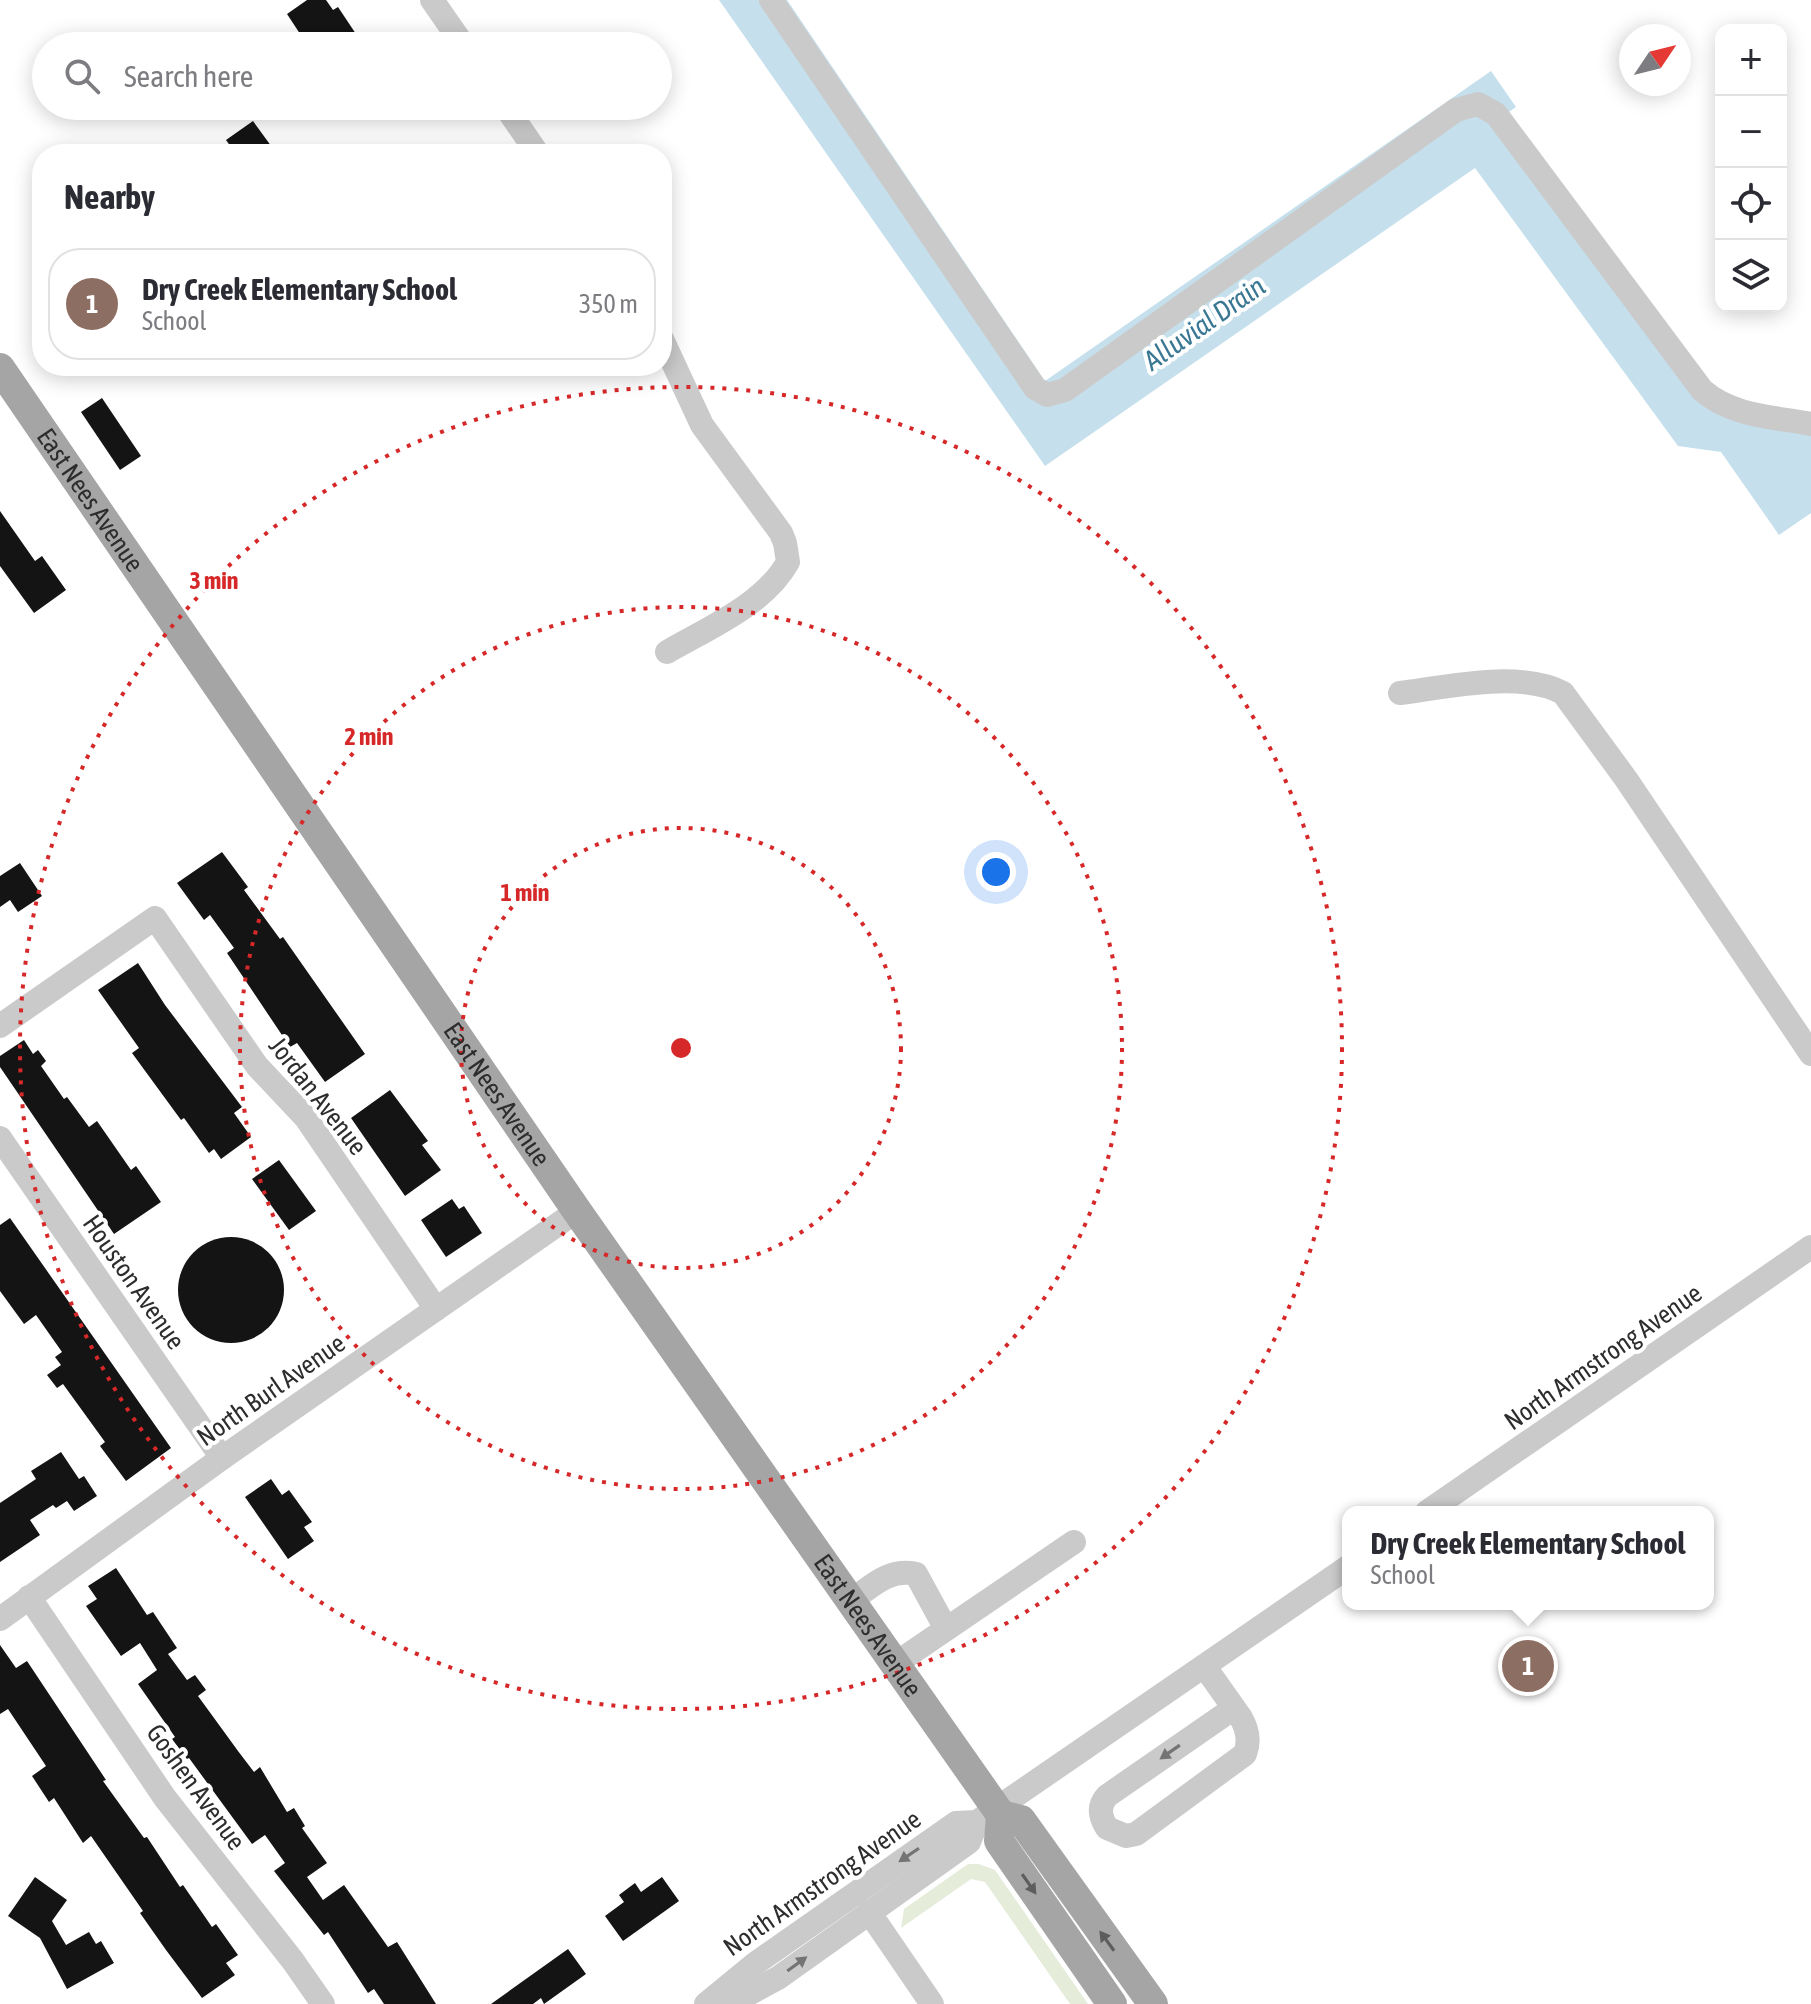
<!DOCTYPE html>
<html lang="en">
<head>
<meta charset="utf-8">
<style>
  body { margin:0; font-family:"Asap Condensed",sans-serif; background:#f7f7f7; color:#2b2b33 }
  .controls { position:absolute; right:24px; top:24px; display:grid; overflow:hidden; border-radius:16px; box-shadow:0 4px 20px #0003 }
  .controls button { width:72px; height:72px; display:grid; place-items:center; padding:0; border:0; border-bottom:2px solid #e1e1e2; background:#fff; color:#2b2b33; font:40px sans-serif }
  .compass { position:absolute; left:1619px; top:24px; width:72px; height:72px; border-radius:50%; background:#fff; box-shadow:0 4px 20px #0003; rotate:55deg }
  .you { position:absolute; left:996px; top:872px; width:28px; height:28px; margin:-20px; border:6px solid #fff; border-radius:50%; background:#1a73e8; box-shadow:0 0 0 12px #1a73e833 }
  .badge { display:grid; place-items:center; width:52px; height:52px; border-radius:50%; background:#eb2947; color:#fff; font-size:26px; font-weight:700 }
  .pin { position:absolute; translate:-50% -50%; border:4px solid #fff; box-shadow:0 2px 8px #0006 }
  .popup { position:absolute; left:1342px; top:1506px; width:372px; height:104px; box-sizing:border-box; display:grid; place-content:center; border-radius:16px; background:#fff; filter:drop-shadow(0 2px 6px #0005); font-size:26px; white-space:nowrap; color:#7c7c81 }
  .popup b { font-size:30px; color:#2b2b33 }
  .popup::after { content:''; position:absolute; left:50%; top:100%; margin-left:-16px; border:16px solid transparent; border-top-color:#fff }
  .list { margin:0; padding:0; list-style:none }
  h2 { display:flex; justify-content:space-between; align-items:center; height:104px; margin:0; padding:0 32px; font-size:34px }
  h2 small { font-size:26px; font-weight:400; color:#7c7c81 }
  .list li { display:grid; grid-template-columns:52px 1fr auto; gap:24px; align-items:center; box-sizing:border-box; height:112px; margin:0 16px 16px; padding:0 16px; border:2px solid #e1e1e2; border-radius:32px }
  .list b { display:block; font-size:30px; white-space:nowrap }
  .list p { margin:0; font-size:26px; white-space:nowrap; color:#7c7c81 }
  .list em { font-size:26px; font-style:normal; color:#7c7c81 }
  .icon { flex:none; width:44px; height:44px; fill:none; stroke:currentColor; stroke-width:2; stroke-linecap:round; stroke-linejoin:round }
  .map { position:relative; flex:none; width:1811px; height:2004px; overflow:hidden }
  .search { position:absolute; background:#fff; box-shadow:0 4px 20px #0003; left:32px; top:32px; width:640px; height:88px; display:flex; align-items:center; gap:20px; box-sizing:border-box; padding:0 28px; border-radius:44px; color:#7c7c81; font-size:30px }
  .panel { position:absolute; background:#fff; box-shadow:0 4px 20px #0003; left:32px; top:144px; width:640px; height:232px; border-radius:32px }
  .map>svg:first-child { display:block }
</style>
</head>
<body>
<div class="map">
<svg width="1811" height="2004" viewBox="0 0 1811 2004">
  <rect width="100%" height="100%" fill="#fff"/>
  <!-- green -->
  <path fill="#e5ecda" d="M968,1864H979L995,1870L1088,2004H1070L985,1882L971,1879L901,1928L904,1909Z"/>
  <!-- water -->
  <path fill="#c5e0ec" d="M719,0H787L1045,381L1491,71L1516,107L1503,116L1714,399L1811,422V513L1779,535L1721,452L1678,446L1475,168L1045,466Z"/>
  <!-- building -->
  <g fill="#141414">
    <path d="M307,0H326L333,10L338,7L364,46H308L287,14Z"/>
    <path d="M253,121L277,154H236L226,140Z"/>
    <path d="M102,398L141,456L120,470L81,412Z"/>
    <path d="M0,511L35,561L42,556L66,590L34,613L0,566Z"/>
    <path d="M222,852L248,887L244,890L280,939L283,937L365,1054L325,1082L297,1043L290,1047L227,953L234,948L210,915L204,920L177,883Z"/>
    <path d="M20,863L42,896L18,912L10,900L0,907V876Z"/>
    <path d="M138,963L165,1005L242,1107L234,1113L251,1137L221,1159L214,1149L209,1153L184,1118L181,1120L132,1053L139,1048L98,990Z"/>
    <path d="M24,1040L33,1054L38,1050L46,1061L41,1066L64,1099L67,1097L89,1127L97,1121L131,1170L136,1166L161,1202L114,1234L0,1067V1056Z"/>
    <path d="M390,1090L428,1141L422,1145L441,1170L405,1196L351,1118Z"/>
    <path d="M279,1160L316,1211L289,1230L252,1179Z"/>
    <path d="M452,1199L459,1209L464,1206L482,1233L446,1257L421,1220Z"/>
    <path d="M10,1218L171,1448L126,1481L100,1446L105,1442L63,1384L57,1388L47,1375L61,1365L55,1357L62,1352L36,1315L24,1324L0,1291V1225Z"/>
    <circle cx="231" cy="1290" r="53"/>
    <path d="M61,1452L79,1479L84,1476L97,1496L74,1511L67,1501L56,1508L53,1505L30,1520L40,1535L0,1562V1503L36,1479L31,1471Z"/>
    <path d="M271,1479L282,1495L289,1490L312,1522L304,1527L314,1541L288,1559L245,1497Z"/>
    <path d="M116,1568L147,1615L153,1612L177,1648L168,1654L187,1680L195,1675L206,1690L198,1696L238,1751L254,1772L260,1767L287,1812L294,1808L305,1826L302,1828L327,1863L307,1877L323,1900L344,1885L388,1947L397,1942L436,2004H384L374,1989L368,1993L328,1932L324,1935L274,1871L285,1863L265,1835L252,1844L189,1758L187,1759L172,1739L175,1737L138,1684L157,1670L140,1643L121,1656L86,1606L97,1599L88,1586Z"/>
    <path d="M0,1645L16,1668L27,1661L106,1780L103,1781L144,1838L147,1837L180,1887L183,1885L212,1927L216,1924L238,1955L226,1963L235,1975L202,1998L166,1950L140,1913L143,1911L91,1836L83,1843L54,1798L49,1802L32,1776L46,1766L8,1709L0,1714Z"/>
    <path d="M35,1877L67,1900L52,1921L66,1945L89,1932L96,1944L101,1941L114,1963L67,1989L40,1938L8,1916Z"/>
    <path d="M662,1877L679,1901L623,1941L605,1916L624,1902L619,1895L635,1883L641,1892Z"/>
    <path d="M568,1949L586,1974L544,2004L541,1998L533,2004H491Z"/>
  </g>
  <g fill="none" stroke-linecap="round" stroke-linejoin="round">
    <!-- minor -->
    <g stroke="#cacaca" stroke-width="24">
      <path d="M432,0L464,46"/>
      <path d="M771,0L1035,388L1047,395L1065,390L1456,110L1478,104L1496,114L1702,390C1731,416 1774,417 1811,424"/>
      <path d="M505,106L538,154"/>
      <path d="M662,339L702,425L781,533L785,543L788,562C764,605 708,628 667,652"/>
      <path d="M1400,693C1446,687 1521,670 1563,693L1626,779L1811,1054"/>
      <path d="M0,1026L155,918L257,1066L306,1118L436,1309"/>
      <path d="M0,1138L222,1458"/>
      <path d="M1427,1512L1811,1247"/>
      <path d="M29,1597L165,1798L293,1961L323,2004"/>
      <path d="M852,1600C872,1586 889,1568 916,1574L946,1629"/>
      <path d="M0,1619L222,1458L577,1211"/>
      <path d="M895,1664L1074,1542"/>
      <path d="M1205,1667L1241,1718C1248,1730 1250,1741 1245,1754L1136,1834L1126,1836L1107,1828C1100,1817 1098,1806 1107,1796L1234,1708"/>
      <path d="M869,1912L932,2004"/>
      <path d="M706,2004L756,1963L956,1823L977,1822L1348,1567"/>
      <path d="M730,2004L778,1978L969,1842L977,1822"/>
    </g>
    <!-- major -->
    <g stroke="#a5a5a5" stroke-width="30">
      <path id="s1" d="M0,368L577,1211L1001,1815L999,1841L1112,2004"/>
      <path d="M1001,1815L1021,1820L1153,2004"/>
    </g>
  </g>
  <!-- one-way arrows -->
  <defs><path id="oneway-solid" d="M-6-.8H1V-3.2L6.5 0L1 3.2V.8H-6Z" transform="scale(2)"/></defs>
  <g fill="#747474">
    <use href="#oneway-solid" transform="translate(1170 1752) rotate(145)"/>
    <use href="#oneway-solid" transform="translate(909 1855) rotate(146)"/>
    <use href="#oneway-solid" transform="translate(797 1964) rotate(-36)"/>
  </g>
  <g fill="#5d5d5d">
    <use href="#oneway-solid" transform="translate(1029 1884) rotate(55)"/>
    <use href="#oneway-solid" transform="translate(1107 1941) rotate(-126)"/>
  </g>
  <!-- distance rings -->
  <g fill="none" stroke="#d62828" stroke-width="4" stroke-dasharray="4 8">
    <circle cx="681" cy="1048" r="220"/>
    <circle cx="681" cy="1048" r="441"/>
    <circle cx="681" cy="1048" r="661"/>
  </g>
  <g text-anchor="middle" stroke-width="8" stroke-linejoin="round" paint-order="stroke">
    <!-- street labels -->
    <g font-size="26" fill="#2d2d2d" stroke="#fff">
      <text dy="9" stroke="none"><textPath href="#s1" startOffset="160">East Nees Avenue</textPath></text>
      <text dy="9" stroke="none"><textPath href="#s1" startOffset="880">East Nees Avenue</textPath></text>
      <text transform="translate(318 1096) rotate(52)" y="9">Jordan Avenue</text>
      <text transform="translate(134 1282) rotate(55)" y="9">Houston Avenue</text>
      <text transform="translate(1603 1357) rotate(-35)" y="9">North Armstrong Avenue</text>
      <text transform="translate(271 1390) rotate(-35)" y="9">North Burl Avenue</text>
      <text dy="9" stroke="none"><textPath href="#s1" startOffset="1528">East Nees Avenue</textPath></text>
      <text transform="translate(196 1787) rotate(54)" y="9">Goshen Avenue</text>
      <text transform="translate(822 1883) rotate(-35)" y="9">North Armstrong Avenue</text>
    </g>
    <!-- water labels -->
    <g font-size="28" font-style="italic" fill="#397792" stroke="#fff">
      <text transform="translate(1204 323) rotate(-35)" y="10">Alluvial Drain</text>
    </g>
  </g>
  <circle cx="681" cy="1048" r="12" fill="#d62828" stroke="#fff" stroke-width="4"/>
  <g font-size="24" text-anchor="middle" font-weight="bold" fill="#d62828" stroke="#fff" stroke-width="8" stroke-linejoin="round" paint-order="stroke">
    <text x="214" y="589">3 min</text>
    <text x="369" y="745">2 min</text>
    <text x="525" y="901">1 min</text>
  </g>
</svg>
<div class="controls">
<button>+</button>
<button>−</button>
<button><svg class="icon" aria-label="locate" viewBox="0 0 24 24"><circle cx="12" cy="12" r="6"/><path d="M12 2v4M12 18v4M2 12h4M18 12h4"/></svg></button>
<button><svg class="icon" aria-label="layers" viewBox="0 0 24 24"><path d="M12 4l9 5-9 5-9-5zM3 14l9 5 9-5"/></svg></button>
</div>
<svg class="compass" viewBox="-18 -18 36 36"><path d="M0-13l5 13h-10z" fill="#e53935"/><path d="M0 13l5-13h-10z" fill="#7c7c81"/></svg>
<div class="you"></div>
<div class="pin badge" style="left:1528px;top:1666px;background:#8d6e63">1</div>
<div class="popup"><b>Dry Creek Elementary School</b>School</div>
<div class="search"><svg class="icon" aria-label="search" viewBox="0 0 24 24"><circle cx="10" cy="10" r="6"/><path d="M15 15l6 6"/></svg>Search here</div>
<section class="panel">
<h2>Nearby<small></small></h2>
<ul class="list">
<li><span class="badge" style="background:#8d6e63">1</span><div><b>Dry Creek Elementary School</b><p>School</p></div><em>350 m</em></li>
</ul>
</section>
</div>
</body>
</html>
